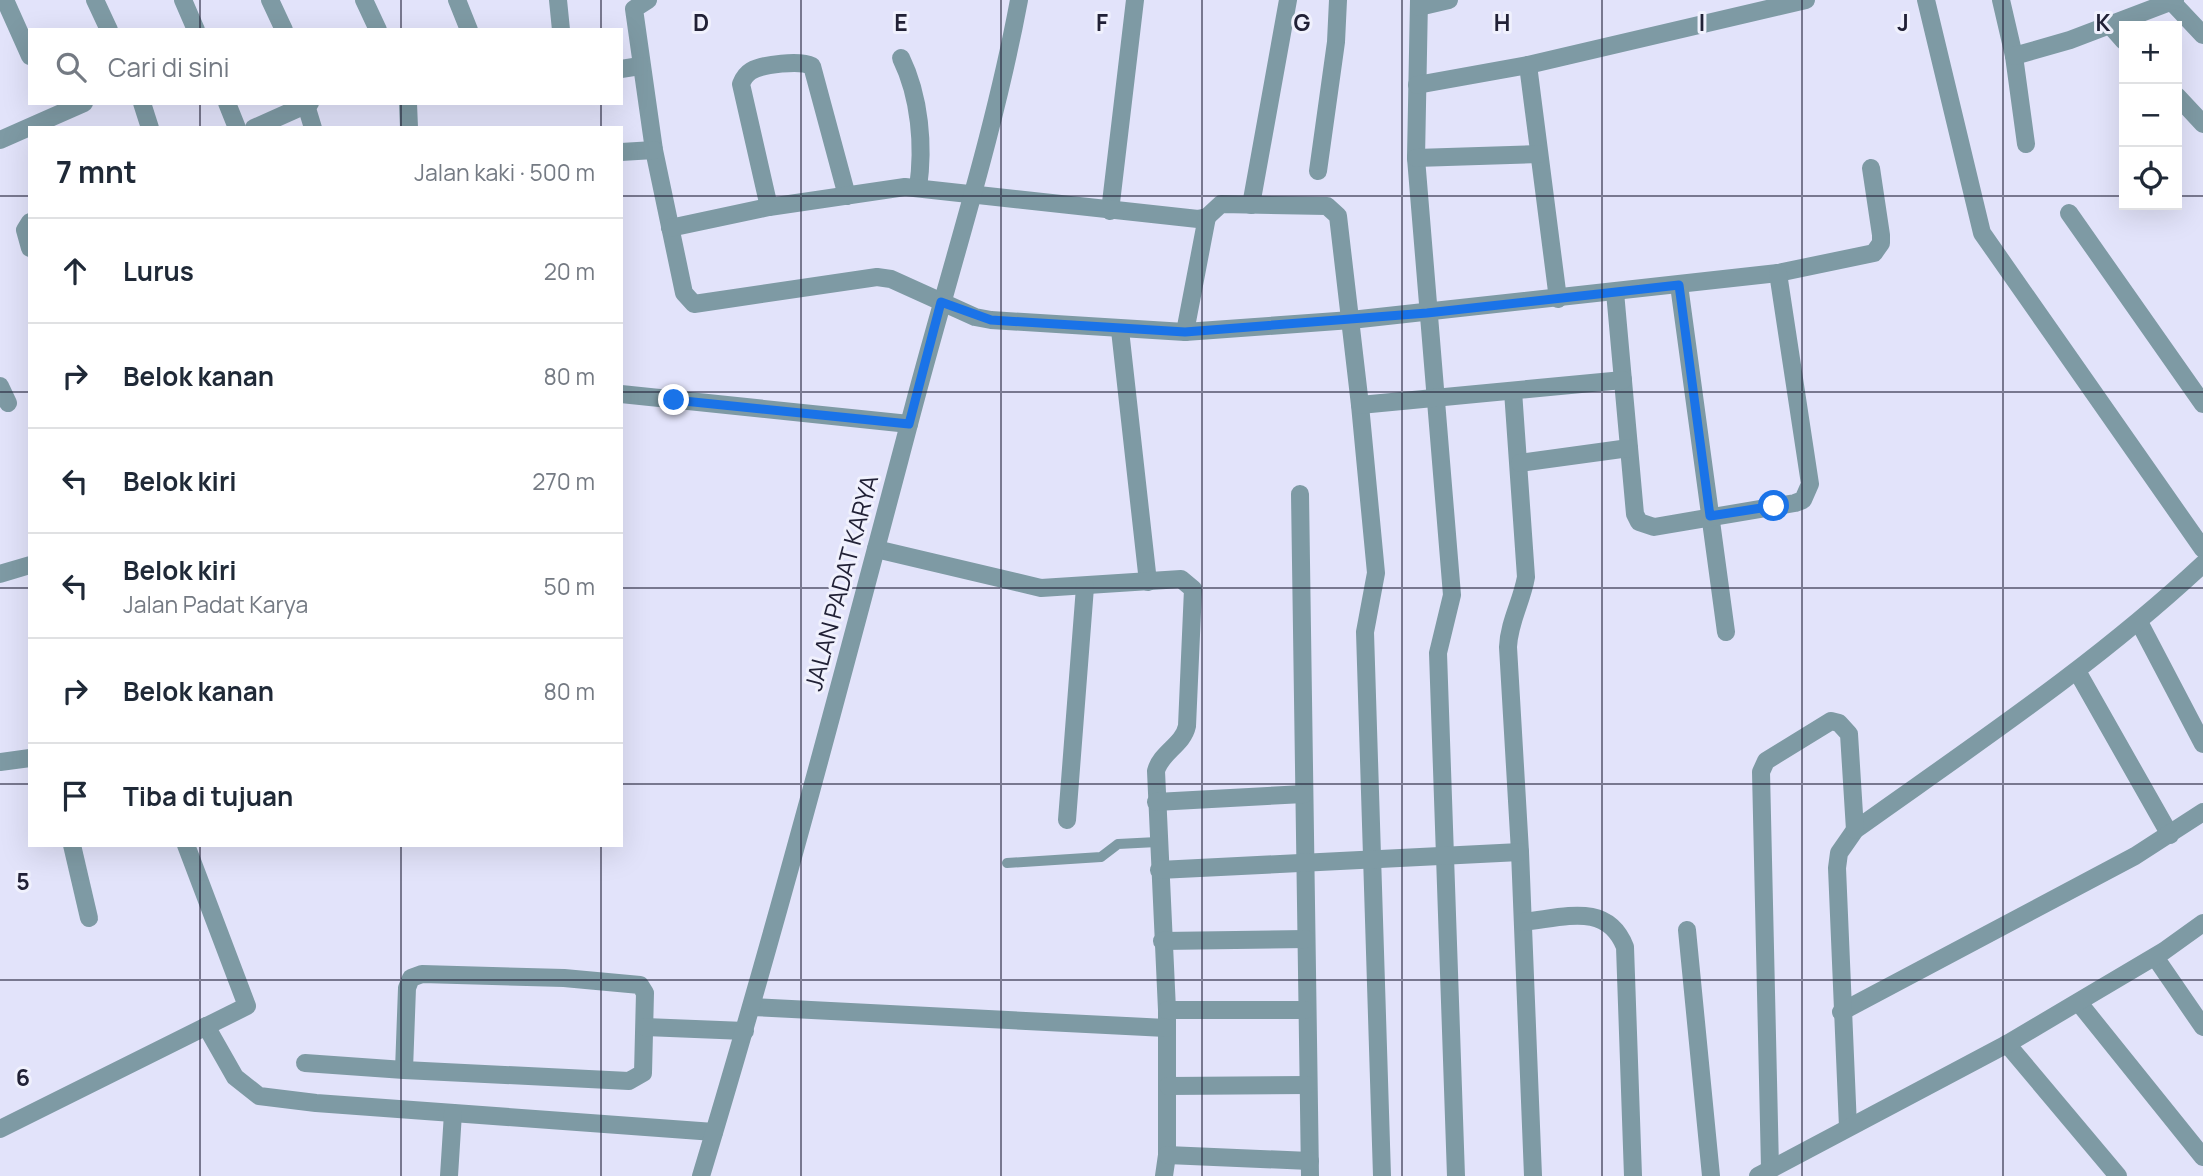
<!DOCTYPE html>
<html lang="id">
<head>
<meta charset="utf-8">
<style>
  body { margin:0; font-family:Manrope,sans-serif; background:#f2f2f3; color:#1f2937 }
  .controls { position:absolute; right:21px; top:21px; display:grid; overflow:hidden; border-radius:0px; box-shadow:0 7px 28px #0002 }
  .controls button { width:63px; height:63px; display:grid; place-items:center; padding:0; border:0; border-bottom:2px solid #e0e1e3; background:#fff; color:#1f2937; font:35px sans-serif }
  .stop { position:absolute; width:21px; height:21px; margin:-16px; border:5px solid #1a73e8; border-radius:50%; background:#fff }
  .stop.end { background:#1a73e8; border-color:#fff; box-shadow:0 2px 7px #0008 }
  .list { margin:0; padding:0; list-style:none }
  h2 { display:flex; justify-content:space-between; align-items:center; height:91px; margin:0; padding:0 28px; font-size:30px }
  h2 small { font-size:23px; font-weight:400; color:#747a83 }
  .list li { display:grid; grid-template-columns:46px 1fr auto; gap:21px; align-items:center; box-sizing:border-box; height:105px; padding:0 28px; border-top:2px solid #e0e1e3 }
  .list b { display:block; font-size:26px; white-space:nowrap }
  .list p { margin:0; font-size:23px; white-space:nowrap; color:#747a83 }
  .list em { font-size:23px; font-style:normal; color:#747a83 }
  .icon { flex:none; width:38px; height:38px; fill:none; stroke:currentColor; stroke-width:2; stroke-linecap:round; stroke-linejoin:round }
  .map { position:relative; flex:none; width:2203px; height:1176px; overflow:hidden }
  .search { position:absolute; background:#fff; box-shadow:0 7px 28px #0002; left:28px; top:28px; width:595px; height:77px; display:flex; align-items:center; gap:18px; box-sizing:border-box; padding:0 24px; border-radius:0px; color:#747a83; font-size:26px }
  .panel { position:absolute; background:#fff; box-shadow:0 7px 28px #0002; left:28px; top:126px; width:595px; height:721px; border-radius:0px }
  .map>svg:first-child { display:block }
</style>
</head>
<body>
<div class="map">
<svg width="2203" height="1176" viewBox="0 0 2203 1176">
  <rect width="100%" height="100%" fill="#e2e3fa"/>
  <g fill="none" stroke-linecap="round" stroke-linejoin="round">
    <!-- service -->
    <path stroke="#7e9aa4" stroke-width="10" d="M1007,863L1101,857L1118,844L1157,842"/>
    <!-- minor -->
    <g stroke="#7e9aa4" stroke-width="18">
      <path d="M5,0L30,56"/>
      <path d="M95,0L109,30"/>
      <path d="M183,0L196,30"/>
      <path d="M270,0L284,30"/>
      <path d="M364,0L378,30"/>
      <path d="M457,0L469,30"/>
      <path d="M558,0L561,30"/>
      <path d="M648,0L634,9L654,150L684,293L694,304L877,277L891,279L975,317L991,320L1185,332L1351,320L1778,273L1874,253L1881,243V235L1871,168"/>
      <path d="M1419,0L1416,158L1452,595L1438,653L1456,1176"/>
      <path d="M1926,0L1982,233L2203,549"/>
      <path d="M2001,0L2014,56L2026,144"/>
      <path d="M2172,2L2203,35"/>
      <path d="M1419,7L1449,0"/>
      <path d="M2109,24L2124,41"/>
      <path d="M2014,56L2070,40L2175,0"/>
      <path d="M901,58C920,97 924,146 918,188"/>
      <path d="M1528,65L1558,299"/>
      <path d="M621,69L640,66"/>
      <path d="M1417,85L1528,65L1806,0"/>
      <path d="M2177,96L2203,124"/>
      <path d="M142,103L150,128"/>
      <path d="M227,103L237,128"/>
      <path d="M408,103L409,128"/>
      <path d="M306,105L313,128"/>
      <path d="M254,128L310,103"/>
      <path d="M0,140L84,103"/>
      <path d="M621,152L654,150"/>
      <path d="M1416,158L1539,154"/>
      <path d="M1318,171L1336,42L1338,0"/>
      <path d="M1251,205L1288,0"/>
      <path d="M769,207L741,84C743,79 746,74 751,71C763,64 800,60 812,66L847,196"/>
      <path d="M1110,211L1135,0"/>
      <path d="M2069,213L2203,404"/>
      <path d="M30,222L25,230L30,248"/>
      <path d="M670,228L769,207L905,187L1198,219L1207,217L1221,204L1327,206L1338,216L1360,405L1376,573L1365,632L1382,1176"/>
      <path d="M1679,285L1726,632"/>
      <path d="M1615,292L1635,514L1639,522L1654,527L1795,503L1803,500L1810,484L1778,273"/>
      <path d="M1120,330L1148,582"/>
      <path d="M1185,332L1207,217"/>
      <path d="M0,386L8,403"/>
      <path d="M1513,391L1526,577C1522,601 1509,622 1508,647L1520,852L1533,1176"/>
      <path d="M621,394L909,424"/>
      <path d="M1360,405L1623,380"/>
      <path d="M1520,463L1629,448"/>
      <path d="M1300,494L1310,1176"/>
      <path d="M876,549L1041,588L1181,579L1193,589L1187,726C1183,745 1161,752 1156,771L1167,1010V1155L1164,1176"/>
      <path d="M0,574L30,565"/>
      <path d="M2139,622L2203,744"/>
      <path d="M2077,671L2170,835"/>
      <path d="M0,762L30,758"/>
      <path d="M1156,802L1304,794"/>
      <path d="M1067,820L1085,587"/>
      <path d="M72,845L89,918"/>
      <path d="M1159,870L1520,852"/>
      <path d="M1523,922C1563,918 1607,901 1625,947L1633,1176"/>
      <path d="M1687,930L1711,1176"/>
      <path d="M1162,941L1306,939"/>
      <path d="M2155,957L2203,1027"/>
      <path d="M422,974L564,978L640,985L645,993L643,1073L629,1081L404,1070L407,988L411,978Z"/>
      <path d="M2079,1003L2203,1157"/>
      <path d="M752,1007L1166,1028"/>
      <path d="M1167,1010H1305"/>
      <path d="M1841,1012L2135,856L2203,812"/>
      <path d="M206,1026L235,1077L259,1096L316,1103L714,1132"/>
      <path d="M645,1027L745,1031"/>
      <path d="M2007,1044L2118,1176"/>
      <path d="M305,1063L404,1070"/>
      <path d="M1168,1086L1307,1085"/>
      <path d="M1848,1127L1837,868L1839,853L1855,830C1974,745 2096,664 2203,564"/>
      <path d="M0,1129L247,1006L186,845"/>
      <path d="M1167,1155L1310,1161"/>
      <path d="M1770,1168L1761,772L1766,761L1831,721L1839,723L1849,734L1855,830"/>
      <path d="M449,1176L453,1113"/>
      <path d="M1758,1176L2007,1044L2164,951L2203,923"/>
    </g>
    <!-- tertiary -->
    <path stroke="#7e9aa4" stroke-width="18" d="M701,1176C778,922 845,666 913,409C949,272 993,139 1019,0"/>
  </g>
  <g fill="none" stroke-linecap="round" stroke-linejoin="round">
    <!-- route -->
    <path stroke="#1a73e8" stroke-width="9" d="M674,400L909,424L941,302L991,320L1185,332L1427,313L1679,285L1710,516L1774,506"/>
  </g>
  <!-- grid -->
  <path fill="none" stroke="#212136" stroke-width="2" stroke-opacity="0.55" d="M200,0V30M401,0V30M601,0V30M801,0V1176M1001,0V1176M1202,0V1176M1402,0V1176M1602,0V1176M1802,0V1176M2003,0V1176M200,103V128M401,103V128M601,103V128M0,196H30M621,196H2124M2177,196H2203M0,392H30M621,392H2203M0,588H30M621,588H2203M0,784H30M621,784H2203M200,845V1176M401,845V1176M601,845V1176M0,980H2203"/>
  <g text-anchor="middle" stroke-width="6" stroke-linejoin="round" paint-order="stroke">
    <!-- street labels -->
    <g font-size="24" fill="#212136" stroke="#f0f1fd">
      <text transform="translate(842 583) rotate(-75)" y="8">JALAN PADAT KARYA</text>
    </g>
  </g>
  <g font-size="23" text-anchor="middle" font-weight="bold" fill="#212136" stroke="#f0f1fd" stroke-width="6" stroke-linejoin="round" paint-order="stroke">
    <text x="701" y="31">D</text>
    <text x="901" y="31">E</text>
    <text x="1102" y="31">F</text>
    <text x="1302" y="31">G</text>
    <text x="1502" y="31">H</text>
    <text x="1702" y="31">I</text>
    <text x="1903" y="31">J</text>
    <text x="2103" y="31">K</text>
    <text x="23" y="890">5</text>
    <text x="23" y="1086">6</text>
  </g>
</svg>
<div class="controls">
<button>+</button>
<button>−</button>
<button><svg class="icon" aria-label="locate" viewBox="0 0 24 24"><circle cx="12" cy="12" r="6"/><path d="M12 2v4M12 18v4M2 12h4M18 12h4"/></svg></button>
</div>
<div class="stop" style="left:1774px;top:506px"></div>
<div class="stop end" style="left:674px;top:400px"></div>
<div class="search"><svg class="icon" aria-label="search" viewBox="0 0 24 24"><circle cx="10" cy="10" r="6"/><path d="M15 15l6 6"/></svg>Cari di sini</div>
<section class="panel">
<h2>7 mnt<small>Jalan kaki · 500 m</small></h2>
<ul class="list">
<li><svg class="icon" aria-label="ahead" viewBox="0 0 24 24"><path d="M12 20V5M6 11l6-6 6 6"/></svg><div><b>Lurus</b></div><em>20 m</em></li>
<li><svg class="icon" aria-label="right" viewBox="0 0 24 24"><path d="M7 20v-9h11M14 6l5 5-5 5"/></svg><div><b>Belok kanan</b></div><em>80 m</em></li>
<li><svg class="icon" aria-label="left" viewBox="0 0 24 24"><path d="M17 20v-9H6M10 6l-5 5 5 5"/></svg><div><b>Belok kiri</b></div><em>270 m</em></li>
<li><svg class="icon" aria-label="left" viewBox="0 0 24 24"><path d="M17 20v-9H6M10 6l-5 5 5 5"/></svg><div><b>Belok kiri</b><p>Jalan Padat Karya</p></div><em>50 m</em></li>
<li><svg class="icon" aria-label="right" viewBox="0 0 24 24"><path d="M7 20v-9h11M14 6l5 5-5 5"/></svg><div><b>Belok kanan</b></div><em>80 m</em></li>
<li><svg class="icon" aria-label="arrive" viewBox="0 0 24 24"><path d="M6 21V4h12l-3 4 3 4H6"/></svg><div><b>Tiba di tujuan</b></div></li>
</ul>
</section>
</div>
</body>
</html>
